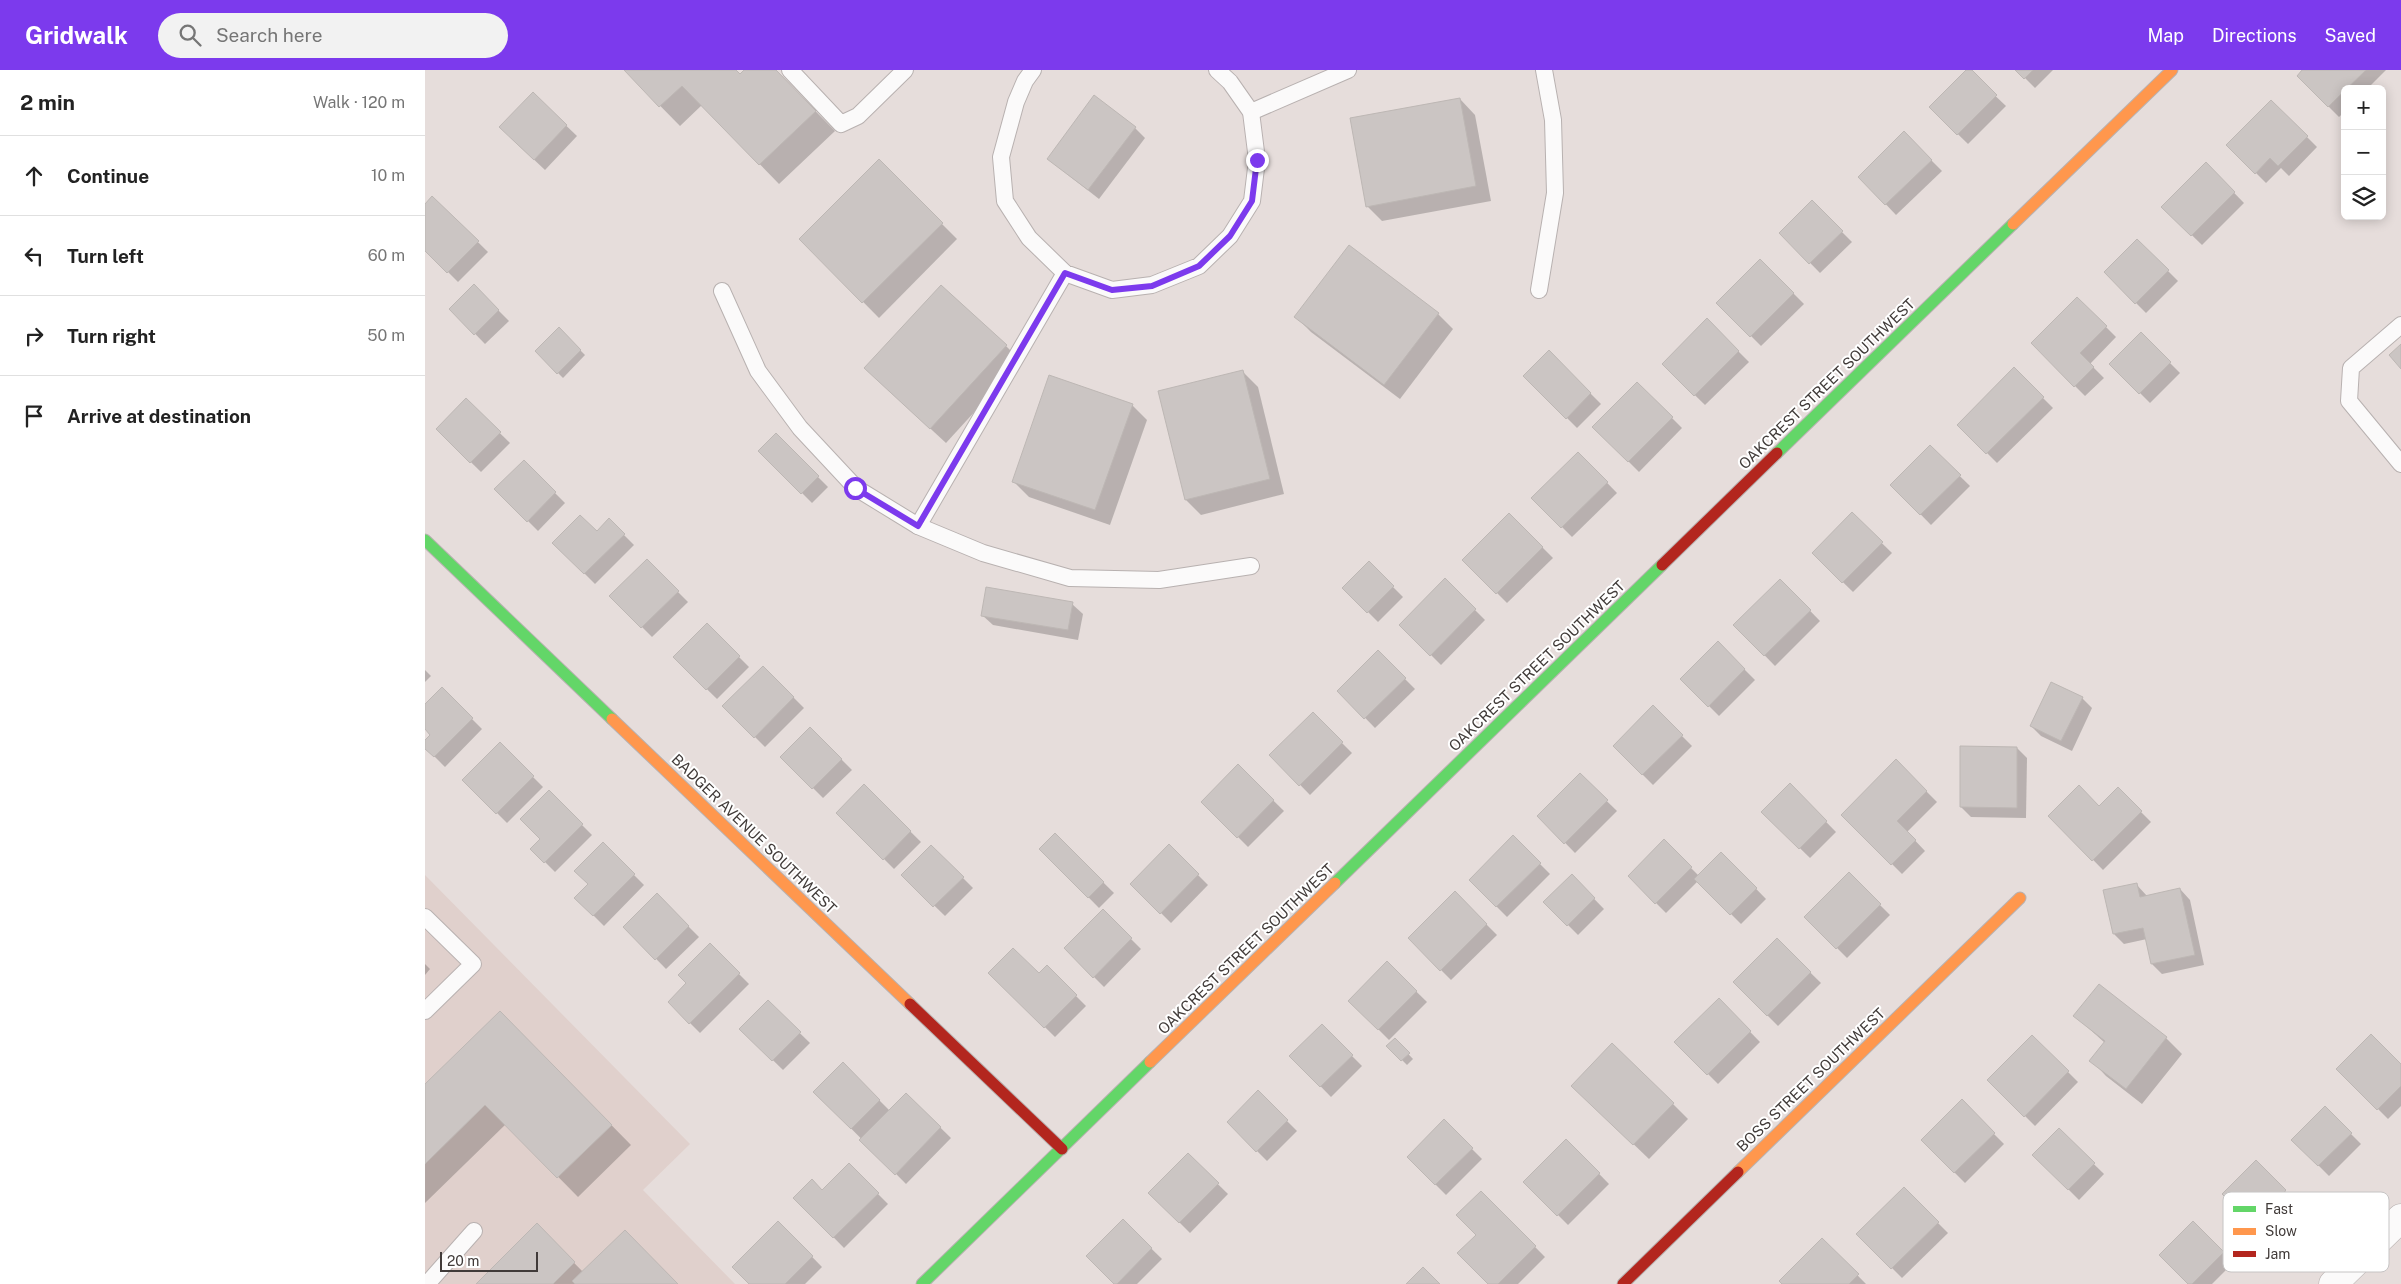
<!DOCTYPE html>
<html lang="en">
<head>
<meta charset="utf-8">
<style>
  body { margin:0; font-family:"Public Sans",sans-serif; background:#f2f2f2; color:#222 }
  .controls { position:absolute; right:15px; top:15px; display:grid; overflow:hidden; border-radius:8px; box-shadow:0 2px 12px #0003 }
  .controls button { width:45px; height:45px; display:grid; place-items:center; padding:0; border:0; border-bottom:1px solid #e0e0e0; background:#fff; color:#222; font:25px sans-serif }
  .scale { position:absolute; left:15px; bottom:12px; width:98px; box-sizing:border-box; padding-left:5px; border:2px solid #413b39; border-top:0; font-size:14px; line-height:18px; white-space:nowrap; color:#413b39; -webkit-text-stroke:4px #fff; paint-order:stroke }
  .stop { position:absolute; width:15px; height:15px; margin:-11px; border:4px solid #7c3aed; border-radius:50%; background:#fff }
  .stop.end { background:#7c3aed; border-color:#fff; box-shadow:0 1px 5px #0008 }
  .list { margin:0; padding:0; list-style:none }
  h2 { display:flex; justify-content:space-between; align-items:center; height:65px; margin:0; padding:0 20px; font-size:21px }
  h2 small { font-size:16px; font-weight:400; color:#767676 }
  .list li { display:grid; grid-template-columns:32px 1fr auto; gap:15px; align-items:center; box-sizing:border-box; height:80px; padding:0 20px; border-top:1px solid #e0e0e0 }
  .list b { display:block; font-size:19px; white-space:nowrap }
  .list em { font-size:16px; font-style:normal; color:#767676 }
  .icon { flex:none; width:28px; height:28px; fill:none; stroke:currentColor; stroke-width:2; stroke-linecap:round; stroke-linejoin:round }
  .map { position:relative; flex:none; width:1976px; height:1214px; overflow:hidden }
  header { display:flex; align-items:center; gap:30px; box-sizing:border-box; height:70px; padding:0 25px; background:#7c3aed; color:#fff }
  header strong { font-size:24px }
  nav { display:flex; gap:28px; margin-inline-start:auto; font-size:18px }
  .search { width:350px; height:45px; background:#f2f2f2; display:flex; align-items:center; gap:12px; box-sizing:border-box; padding:0 18px; border-radius:28px; color:#767676; font-size:19px }
  main { display:flex }
  aside { flex:1; background:#fff }
  .map>svg:first-child { display:block }
</style>
</head>
<body>
<header>
<strong>Gridwalk</strong>
<div class="search"><svg class="icon" aria-label="search" viewBox="0 0 24 24"><circle cx="10" cy="10" r="6"/><path d="M15 15l6 6"/></svg>Search here</div>
<nav><a>Map</a><a>Directions</a><a>Saved</a></nav>
</header>
<main>
<aside>
<h2>2 min<small>Walk · 120 m</small></h2>
<ul class="list">
<li><svg class="icon" aria-label="ahead" viewBox="0 0 24 24"><path d="M12 20V5M6 11l6-6 6 6"/></svg><div><b>Continue</b></div><em>10 m</em></li>
<li><svg class="icon" aria-label="left" viewBox="0 0 24 24"><path d="M17 20v-9H6M10 6l-5 5 5 5"/></svg><div><b>Turn left</b></div><em>60 m</em></li>
<li><svg class="icon" aria-label="right" viewBox="0 0 24 24"><path d="M7 20v-9h11M14 6l5 5-5 5"/></svg><div><b>Turn right</b></div><em>50 m</em></li>
<li><svg class="icon" aria-label="arrive" viewBox="0 0 24 24"><path d="M6 21V4h12l-3 4 3 4H6"/></svg><div><b>Arrive at destination</b></div></li>
</ul>
</aside>
<div class="map">
<svg width="1976" height="1214" viewBox="0 0 1976 1214">
  <rect width="100%" height="100%" fill="#e6dddb"/>
  <!-- built -->
  <path fill="#e0d0cc" d="M0,805L265,1074L218,1120L310,1214H0Z"/>
  <!-- shadow -->
  <g fill="#0003">
    <path d="M200,0H310L315,6L321,0H350L410,61L354,114L277,35L255,56Z"/>
    <path d="M1543,0L1581,36L1543,74L1505,37Z"/>
    <path d="M1592,0H1628L1610,18Z"/>
    <path d="M1879,0H1961L1942,19H1920V41L1914,47L1873,6Z"/>
    <path d="M108,24L152,66L120,100L86,68Z"/>
    <path d="M1035,29L1050,45L1066,131L957,151L942,136Z"/>
    <path d="M1846,31L1892,77L1864,106L1856,98L1841,113L1803,75Z"/>
    <path d="M710,58L720,68L674,129L623,89Z"/>
    <path d="M1479,63L1517,101L1471,145L1435,107Z"/>
    <path d="M454,91L532,169L454,248L376,169Z"/>
    <path d="M1781,94L1819,133L1777,175L1738,137Z"/>
    <path d="M8,128L63,182L33,212L0,179V136Z"/>
    <path d="M1387,132L1427,172L1395,203L1356,163Z"/>
    <path d="M1712,170L1753,211L1721,243L1680,202Z"/>
    <path d="M1335,190L1379,234L1336,276L1293,233Z"/>
    <path d="M49,216L84,251L60,274L26,239Z"/>
    <path d="M1652,228L1691,267L1665,294L1679,308L1660,326L1607,273Z"/>
    <path d="M1013,244L1028,259L975,329L886,262L871,247Z"/>
    <path d="M1282,250L1324,292L1280,335L1238,294Z"/>
    <path d="M134,259L160,285L138,308L111,281Z"/>
    <path d="M1716,264L1755,303L1725,333L1686,294Z"/>
    <path d="M581,276L596,291L521,373L456,313Z"/>
    <path d="M1124,282L1176,334L1152,358L1100,306Z"/>
    <path d="M1589,299L1628,338L1572,393L1534,355Z"/>
    <path d="M817,301L833,317L859,424L776,445L761,430L734,322Z"/>
    <path d="M1212,313L1257,358L1214,402L1169,357Z"/>
    <path d="M41,330L85,373L56,402L12,359Z"/>
    <path d="M707,335L722,350L685,455L604,427L588,411Z"/>
    <path d="M351,365L403,417L387,433L335,381Z"/>
    <path d="M1505,377L1545,416L1506,455L1467,415Z"/>
    <path d="M1153,383L1192,423L1147,467L1108,428Z"/>
    <path d="M99,392L140,433L113,461L71,419Z"/>
    <path d="M1084,444L1128,488L1082,533L1039,490Z"/>
    <path d="M1427,444L1467,483L1428,522L1388,483Z"/>
    <path d="M184,450L209,475L170,514L129,473L172,463Z"/>
    <path d="M222,491L263,532L227,567L186,526Z"/>
    <path d="M944,493L978,527L953,552L919,518Z"/>
    <path d="M1020,510L1060,550L1016,595L976,555Z"/>
    <path d="M1355,510L1395,551L1350,596L1310,555Z"/>
    <path d="M647,534L658,544L653,570L568,555L557,545Z"/>
    <path d="M282,555L324,597L292,629L249,587Z"/>
    <path d="M1293,573L1330,610L1294,646L1257,609Z"/>
    <path d="M953,582L990,619L950,658L914,621Z"/>
    <path d="M338,597L379,638L340,677L299,636Z"/>
    <path d="M0,600L6,606L0,612Z"/>
    <path d="M17,619L57,659L20,697L0,677V672L7,665L0,658V636Z"/>
    <path d="M1657,628L1667,638L1647,681L1616,666L1606,656Z"/>
    <path d="M1228,637L1267,676L1228,715L1189,676Z"/>
    <path d="M888,644L927,683L885,725L846,685Z"/>
    <path d="M385,658L427,700L398,728L357,687Z"/>
    <path d="M75,674L118,717L82,753L39,710Z"/>
    <path d="M1592,678L1602,688L1601,748L1546,747L1536,737Z"/>
    <path d="M1471,691L1512,732L1482,762L1500,781L1477,804L1418,745Z"/>
    <path d="M813,696L859,741L823,777L778,732Z"/>
    <path d="M1155,705L1192,741L1150,783L1114,746Z"/>
    <path d="M1365,715L1411,762L1385,788L1338,742Z"/>
    <path d="M439,716L496,772L469,799L413,743Z"/>
    <path d="M1693,719L1726,752L1678,800L1625,746L1674,737Z"/>
    <path d="M124,722L167,765L130,802L107,779L116,769Z"/>
    <path d="M630,765L689,823L674,838L616,779Z"/>
    <path d="M1088,767L1125,804L1082,847L1045,810Z"/>
    <path d="M1239,771L1274,806L1296,783L1341,829L1316,854L1273,811L1241,843L1204,806Z"/>
    <path d="M178,774L219,815L179,856L151,828L164,814Z"/>
    <path d="M506,776L548,818L520,846L478,805Z"/>
    <path d="M744,776L783,815L746,853L707,814Z"/>
    <path d="M1424,804L1465,845L1422,888L1381,847Z"/>
    <path d="M1147,806L1179,839L1153,865L1120,832Z"/>
    <path d="M1711,814L1722,826L1755,819L1765,830L1779,895L1737,904L1727,894L1722,869L1699,874L1689,864Z"/>
    <path d="M1030,823L1072,865L1026,910L984,868Z"/>
    <path d="M232,825L274,867L241,899L200,857Z"/>
    <path d="M678,841L716,879L679,917L640,878Z"/>
    <path d="M1352,870L1396,913L1353,956L1309,912Z"/>
    <path d="M285,875L324,914L275,963L244,932L263,913Z"/>
    <path d="M962,893L1002,932L964,970L925,931Z"/>
    <path d="M0,894L5,899L0,905Z"/>
    <path d="M622,897L661,936L630,967L565,903L614,905Z"/>
    <path d="M1674,915L1741,968L1757,984L1717,1034L1681,1006L1666,990L1680,973L1650,946Z"/>
    <path d="M1294,930L1335,972L1293,1014L1251,972Z"/>
    <path d="M343,932L385,973L358,1000L316,959Z"/>
    <path d="M75,942L206,1075L153,1127L81,1054L0,1133V1016Z"/>
    <path d="M897,956L937,996L906,1027L866,986Z"/>
    <path d="M1607,966L1653,1012L1610,1056L1564,1010Z"/>
    <path d="M970,970L988,989L982,995L963,976Z"/>
    <path d="M418,994L465,1041L481,1024L526,1068L481,1114L390,1022Z"/>
    <path d="M1976,996V1036L1963,1049L1913,999Z"/>
    <path d="M1148,1016L1248,1034L1263,1049L1224,1089Z"/>
    <path d="M833,1022L872,1061L842,1091L803,1052Z"/>
    <path d="M1536,1031L1579,1074L1540,1113L1497,1070Z"/>
    <path d="M1900,1038L1936,1074L1904,1106L1868,1070Z"/>
    <path d="M1019,1051L1057,1089L1021,1125L983,1087Z"/>
    <path d="M1634,1060L1679,1104L1654,1130L1609,1085Z"/>
    <path d="M1141,1070L1184,1114L1143,1155L1100,1112Z"/>
    <path d="M763,1085L803,1124L765,1163L725,1123Z"/>
    <path d="M1831,1092L1870,1131L1838,1163L1799,1124Z"/>
    <path d="M424,1095L463,1134L419,1178L370,1128L397,1122Z"/>
    <path d="M1479,1119L1523,1163L1477,1208L1433,1164Z"/>
    <path d="M1056,1122L1120,1187L1093,1214H1065L1052,1165Z"/>
    <path d="M698,1151L737,1189L712,1214H691Z"/>
    <path d="M354,1153L397,1197L380,1214H326Z"/>
    <path d="M1768,1153L1808,1193L1787,1214H1765Z"/>
    <path d="M112,1155L158,1202L252,1214H53Z"/>
    <path d="M1397,1169L1441,1214H1359Z"/>
  </g>
  <!-- building -->
  <g fill="#cbc5c3" stroke="#bdb7b4">
    <path d="M199,0H311L315,4L319,0H351L391,41L334,95L257,16L234,37Z"/>
    <path d="M1541,0H1547L1572,25L1532,65L1504,37Z"/>
    <path d="M1590,0H1608L1599,9Z"/>
    <path d="M1877,0H1941L1903,37L1872,6Z"/>
    <path d="M108,22L142,55L109,90L74,57Z"/>
    <path d="M669,25L711,57L663,120L622,89Z"/>
    <path d="M1035,28L1051,116L941,137L925,48Z"/>
    <path d="M1846,30L1883,66L1853,96L1845,88L1830,104L1801,75Z"/>
    <path d="M1479,61L1507,90L1460,135L1433,107Z"/>
    <path d="M454,89L518,153L437,233L374,169Z"/>
    <path d="M1781,92L1810,122L1766,166L1736,137Z"/>
    <path d="M7,126L54,171L22,203L0,181V134Z"/>
    <path d="M1387,130L1418,161L1384,194L1354,163Z"/>
    <path d="M1712,169L1744,200L1710,234L1679,202Z"/>
    <path d="M924,175L1014,243L959,315L869,247Z"/>
    <path d="M1335,189L1369,223L1325,267L1291,233Z"/>
    <path d="M49,214L74,240L49,265L24,239Z"/>
    <path d="M516,215L582,275L505,359L439,298Z"/>
    <path d="M1652,227L1682,256L1655,283L1669,297L1649,317L1606,273Z"/>
    <path d="M1282,248L1314,281L1269,326L1237,294Z"/>
    <path d="M134,257L156,280L132,304L110,281Z"/>
    <path d="M1716,262L1746,292L1714,324L1684,294Z"/>
    <path d="M1976,274V299L1964,285Z"/>
    <path d="M1124,280L1166,323L1141,349L1098,306Z"/>
    <path d="M1589,297L1619,327L1561,384L1532,355Z"/>
    <path d="M818,300L845,409L760,430L733,321Z"/>
    <path d="M624,305L708,334L670,440L587,412Z"/>
    <path d="M1212,312L1248,347L1203,392L1167,357Z"/>
    <path d="M41,328L76,362L45,393L11,359Z"/>
    <path d="M351,363L394,406L376,424L333,381Z"/>
    <path d="M1505,375L1536,405L1495,445L1465,415Z"/>
    <path d="M1153,382L1183,412L1136,458L1106,428Z"/>
    <path d="M99,390L131,422L102,452L69,419Z"/>
    <path d="M1427,442L1458,472L1417,513L1387,483Z"/>
    <path d="M1084,443L1118,477L1071,524L1037,490Z"/>
    <path d="M155,445L172,461L184,448L200,464L159,504L127,473Z"/>
    <path d="M222,489L254,521L216,558L184,526Z"/>
    <path d="M944,491L969,516L942,543L917,518Z"/>
    <path d="M1020,508L1051,539L1005,586L974,555Z"/>
    <path d="M1355,509L1386,540L1339,586L1308,555Z"/>
    <path d="M561,517L648,532L643,560L556,546Z"/>
    <path d="M282,553L315,586L281,620L248,587Z"/>
    <path d="M1293,571L1320,599L1283,637L1255,609Z"/>
    <path d="M953,580L981,608L939,649L912,621Z"/>
    <path d="M338,596L369,627L329,668L297,636Z"/>
    <path d="M1626,612L1658,627L1636,671L1605,656Z"/>
    <path d="M17,617L48,648L9,687L0,679V670L5,665L0,659V634Z"/>
    <path d="M1228,635L1258,665L1217,705L1188,676Z"/>
    <path d="M888,642L918,672L874,716L844,685Z"/>
    <path d="M385,657L417,689L387,719L355,687Z"/>
    <path d="M75,672L109,706L71,744L37,710Z"/>
    <path d="M1535,676L1592,677V738L1535,737Z"/>
    <path d="M1471,689L1502,721L1472,751L1491,770L1466,795L1416,745Z"/>
    <path d="M813,694L849,730L812,768L776,732Z"/>
    <path d="M1155,703L1183,730L1139,774L1112,746Z"/>
    <path d="M1365,713L1402,751L1374,779L1336,742Z"/>
    <path d="M439,714L486,761L458,790L411,743Z"/>
    <path d="M1654,715L1674,736L1693,717L1717,741L1667,791L1623,746Z"/>
    <path d="M124,720L158,754L119,793L105,779L115,769L95,749Z"/>
    <path d="M630,763L679,812L663,828L614,779Z"/>
    <path d="M1088,765L1116,793L1071,837L1044,810Z"/>
    <path d="M1239,769L1267,797L1230,834L1203,806Z"/>
    <path d="M178,772L210,804L168,846L149,828L163,814L149,801Z"/>
    <path d="M744,774L774,804L735,844L705,814Z"/>
    <path d="M506,775L539,807L508,837L476,805Z"/>
    <path d="M1296,782L1332,818L1305,845L1269,809Z"/>
    <path d="M1424,802L1456,834L1411,879L1379,847Z"/>
    <path d="M1147,804L1170,828L1142,856L1118,832Z"/>
    <path d="M1712,813L1715,827L1755,818L1770,885L1726,894L1718,858L1688,864L1678,820Z"/>
    <path d="M1030,821L1062,854L1015,901L983,868Z"/>
    <path d="M232,823L264,856L230,890L198,857Z"/>
    <path d="M678,839L707,868L668,908L639,878Z"/>
    <path d="M1352,868L1386,902L1342,946L1308,912Z"/>
    <path d="M285,873L315,903L264,954L243,932L261,913L253,905Z"/>
    <path d="M588,878L614,903L622,895L652,925L619,958L563,903Z"/>
    <path d="M962,891L992,921L953,960L923,931Z"/>
    <path d="M1674,914L1742,967L1701,1019L1664,991L1680,971L1648,946Z"/>
    <path d="M1294,928L1326,961L1282,1005L1249,972Z"/>
    <path d="M343,930L376,962L347,991L314,959Z"/>
    <path d="M75,941L187,1055L132,1108L60,1035L0,1094V1014Z"/>
    <path d="M897,954L928,985L895,1017L864,986Z"/>
    <path d="M1946,964L1976,994V1016L1952,1040L1911,999Z"/>
    <path d="M1607,965L1644,1001L1599,1047L1562,1010Z"/>
    <path d="M970,968L985,983L976,991L961,976Z"/>
    <path d="M1187,973L1249,1033L1208,1075L1146,1016Z"/>
    <path d="M418,992L455,1030L426,1059L388,1022Z"/>
    <path d="M833,1020L863,1050L831,1082L802,1052Z"/>
    <path d="M481,1023L516,1057L470,1105L434,1070Z"/>
    <path d="M1537,1029L1570,1063L1529,1103L1496,1070Z"/>
    <path d="M1900,1036L1927,1063L1893,1096L1866,1070Z"/>
    <path d="M1019,1049L1048,1078L1010,1115L982,1087Z"/>
    <path d="M1634,1058L1670,1093L1643,1120L1607,1085Z"/>
    <path d="M1141,1069L1175,1103L1132,1146L1098,1112Z"/>
    <path d="M763,1083L794,1113L754,1153L723,1123Z"/>
    <path d="M1831,1090L1861,1120L1827,1154L1797,1124Z"/>
    <path d="M424,1093L454,1123L408,1168L368,1128L387,1109L397,1120Z"/>
    <path d="M1479,1117L1514,1152L1466,1199L1431,1164Z"/>
    <path d="M1056,1121L1111,1176L1073,1214H1063L1032,1183L1051,1165L1031,1145Z"/>
    <path d="M698,1149L727,1178L692,1214H689L661,1186Z"/>
    <path d="M353,1151L388,1186L360,1214H324L307,1197Z"/>
    <path d="M1768,1151L1799,1182L1767,1214H1763L1734,1185Z"/>
    <path d="M112,1153L150,1192L128,1214H51Z"/>
    <path d="M200,1160L253,1214H150L147,1211Z"/>
    <path d="M1397,1168L1434,1204L1424,1214H1357L1354,1211Z"/>
    <path d="M998,1197L1015,1214H981Z"/>
  </g>
  <g fill="none" stroke-linecap="round" stroke-linejoin="round">
    <defs>
      <g id="lane">
        <path d="M365,0L416,54L433,46L480,0"/>
        <path d="M608,0L600,11L591,32L576,87L580,131L604,168L640,203L687,220L727,215L774,196L805,166L827,131L832,90L826,42L805,12L792,0"/>
        <path d="M826,42L923,0"/>
        <path d="M1114,220L1130,123L1128,50L1119,0"/>
        <path d="M297,221L333,301L375,358L431,418L493,456L558,483L645,508L734,510L826,496"/>
        <path d="M1976,255L1926,298L1924,331L1976,394"/>
        <path d="M493,456L640,203"/>
        <path d="M0,847L48,894L0,941"/>
        <path d="M2,1214L49,1161"/>
      </g>
      <path id="street" d="M1908,1214L1976,1148"/>
      <g id="fast">
        <path d="M1352,383L1588,154"/>
        <path d="M0,470L187,649"/>
        <path d="M910,813L1237,495"/>
        <path d="M497,1214L725,992"/>
      </g>
      <g id="slow">
        <path d="M1588,154L1747,0"/>
        <path d="M187,649L485,934"/>
        <path d="M725,992L910,813"/>
        <path d="M1313,1102L1595,828"/>
      </g>
      <g id="jam">
        <path d="M1237,495L1352,383"/>
        <path d="M485,934L637,1079"/>
        <path d="M1198,1214L1313,1102"/>
      </g>
    </defs>
    <!-- lane casing -->
    <use href="#lane" stroke="#b8b1b0" stroke-width="18"/>
    <!-- street casing -->
    <use href="#street" stroke="#b8b1b0" stroke-width="29"/>
    <!-- fast casing -->
    <use href="#fast" stroke="#b8b1b0" stroke-width="13"/>
    <!-- slow casing -->
    <use href="#slow" stroke="#b8b1b0" stroke-width="13"/>
    <!-- jam casing -->
    <use href="#jam" stroke="#b8b1b0" stroke-width="13"/>
    <!-- lane -->
    <use href="#lane" stroke="#fbfafa" stroke-width="16"/>
    <!-- street -->
    <use href="#street" stroke="#fbfafa" stroke-width="28"/>
    <!-- fast -->
    <use href="#fast" stroke="#63d668" stroke-width="11"/>
    <!-- slow -->
    <use href="#slow" stroke="#ff974d" stroke-width="11"/>
    <!-- jam -->
    <use href="#jam" stroke="#b3261e" stroke-width="11"/>
  </g>
  <g fill="none" stroke-linecap="round" stroke-linejoin="round">
    <!-- route -->
    <path stroke="#7c3aed" stroke-width="6" d="M430,418L493,456L640,203L687,220L727,216L774,196L805,166L827,131L832,90"/>
  </g>
  <g text-anchor="middle" stroke-width="4" stroke-linejoin="round" paint-order="stroke">
    <!-- street labels -->
    <g font-size="15" fill="#413b39" stroke="#fff">
      <text transform="translate(1402 314) rotate(-44)" y="5">OAKCREST STREET SOUTHWEST</text>
      <text transform="translate(1112 596) rotate(-44)" y="5">OAKCREST STREET SOUTHWEST</text>
      <text transform="translate(329 764) rotate(44)" y="5">BADGER AVENUE SOUTHWEST</text>
      <text transform="translate(821 879) rotate(-44)" y="5">OAKCREST STREET SOUTHWEST</text>
      <text transform="translate(1386 1010) rotate(-44)" y="5">BOSS STREET SOUTHWEST</text>
    </g>
  </g>
  <!-- legend -->
  <rect x="1798" y="1122" width="166" height="80" rx="8" fill="#fff" stroke="#c6c4c4" stroke-width="1"/>
  <rect x="1808" y="1136" width="23" height="6" fill="#63d668"/>
  <rect x="1808" y="1158" width="23" height="7" fill="#ff974d"/>
  <rect x="1808" y="1181" width="23" height="6" fill="#b3261e"/>
  <g font-size="14" fill="#413b39">
    <text x="1840" y="1144">Fast</text>
    <text x="1840" y="1166">Slow</text>
    <text x="1840" y="1189">Jam</text>
  </g>
</svg>
<div class="controls">
<button>+</button>
<button>−</button>
<button><svg class="icon" aria-label="layers" viewBox="0 0 24 24"><path d="M12 4l9 5-9 5-9-5zM3 14l9 5 9-5"/></svg></button>
</div>
<div class="scale">20 m</div>
<div class="stop" style="left:430px;top:418px"></div>
<div class="stop end" style="left:832px;top:90px"></div>
</div>
</main>
</body>
</html>
